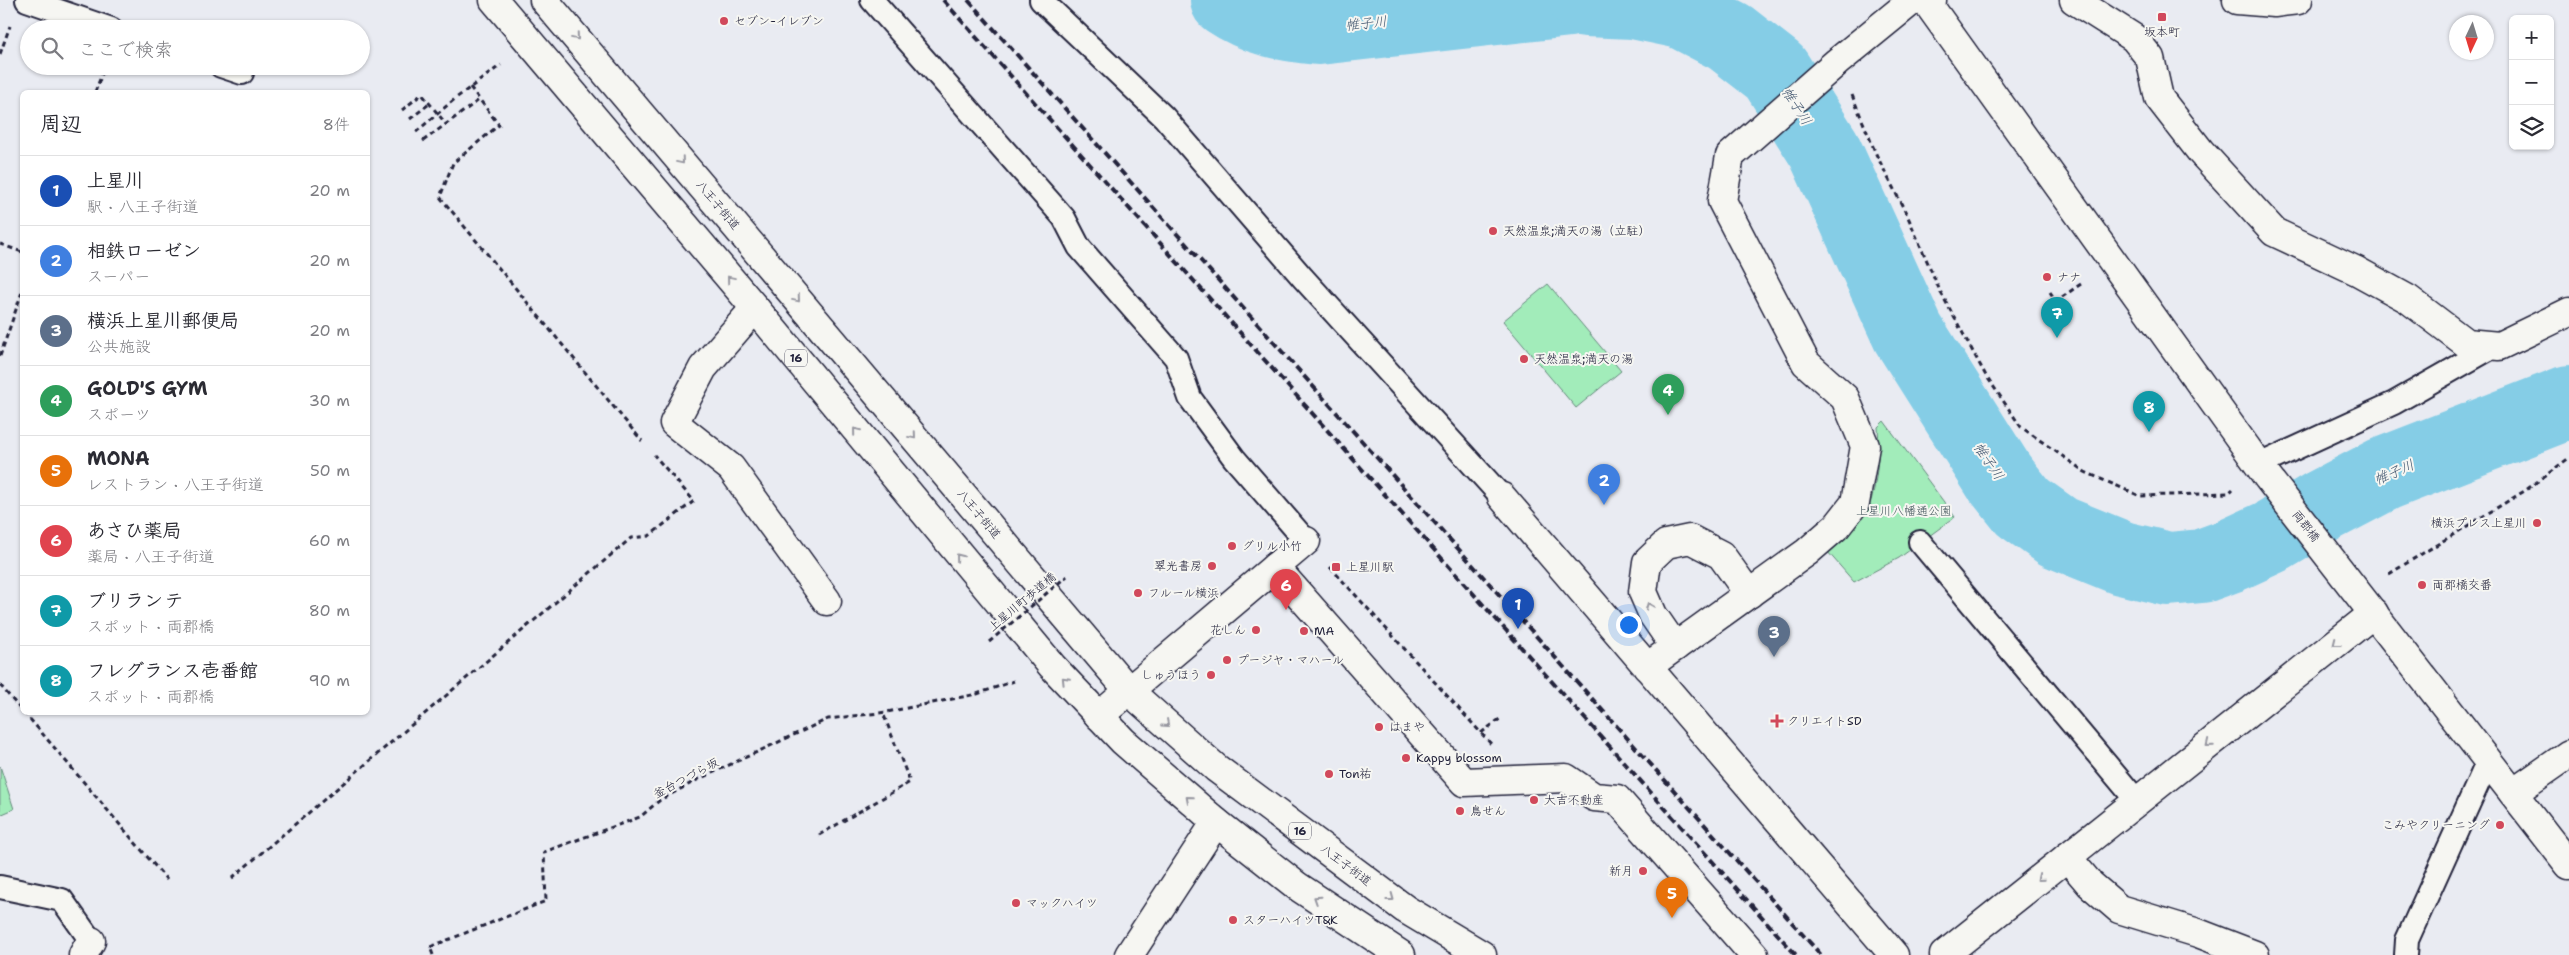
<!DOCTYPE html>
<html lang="ja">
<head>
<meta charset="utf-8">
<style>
  body { margin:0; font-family:"Shantell Sans","Klee One",sans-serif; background:#f2f2f3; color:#2b2b33 }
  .controls { position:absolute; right:15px; top:15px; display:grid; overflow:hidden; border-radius:8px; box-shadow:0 1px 4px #0004 }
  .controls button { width:45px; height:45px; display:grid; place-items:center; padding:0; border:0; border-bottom:1px solid #e1e1e2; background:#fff; color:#2b2b33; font:25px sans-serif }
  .compass { position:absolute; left:2449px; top:15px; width:45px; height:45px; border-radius:50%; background:#fff; box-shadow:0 1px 4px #0004; rotate:184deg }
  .you { position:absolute; left:1628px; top:624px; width:18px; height:18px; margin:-12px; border:4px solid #fff; border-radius:50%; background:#1a73e8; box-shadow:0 0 0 8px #1a73e833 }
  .badge { display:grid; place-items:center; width:32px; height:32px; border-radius:50%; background:#d93025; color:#fff; font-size:16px; font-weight:700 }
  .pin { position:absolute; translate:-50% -41px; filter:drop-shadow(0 1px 2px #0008) }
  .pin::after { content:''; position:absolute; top:26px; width:18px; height:15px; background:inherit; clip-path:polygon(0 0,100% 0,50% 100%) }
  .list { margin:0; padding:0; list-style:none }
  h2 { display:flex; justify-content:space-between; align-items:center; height:65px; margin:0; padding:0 20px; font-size:21px }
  h2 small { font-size:16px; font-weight:400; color:#7c7c81 }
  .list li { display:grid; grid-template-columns:32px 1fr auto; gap:15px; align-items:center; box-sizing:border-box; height:70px; padding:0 20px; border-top:1px solid #e1e1e2 }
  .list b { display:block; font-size:19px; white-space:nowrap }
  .list p { margin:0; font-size:16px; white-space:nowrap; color:#7c7c81 }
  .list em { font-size:16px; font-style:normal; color:#7c7c81 }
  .icon { flex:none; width:28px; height:28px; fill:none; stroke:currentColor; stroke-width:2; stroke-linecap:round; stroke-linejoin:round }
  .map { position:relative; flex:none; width:2569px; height:955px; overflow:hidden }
  .search { position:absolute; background:#fff; box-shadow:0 1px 4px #0004; left:20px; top:20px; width:350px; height:55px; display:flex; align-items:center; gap:12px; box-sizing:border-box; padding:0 18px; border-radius:28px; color:#7c7c81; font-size:19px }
  .panel { position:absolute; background:#fff; box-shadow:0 1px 4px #0004; left:20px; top:90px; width:350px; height:625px; border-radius:8px }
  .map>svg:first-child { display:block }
</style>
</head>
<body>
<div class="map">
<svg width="2569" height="955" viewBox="0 0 2569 955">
  <rect width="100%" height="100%" fill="#e9ebf2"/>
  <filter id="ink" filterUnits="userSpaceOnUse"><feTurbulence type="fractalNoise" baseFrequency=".02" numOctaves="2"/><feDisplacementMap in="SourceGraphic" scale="10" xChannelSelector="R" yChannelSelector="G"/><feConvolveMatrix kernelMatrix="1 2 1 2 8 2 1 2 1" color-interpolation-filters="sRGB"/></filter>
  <g filter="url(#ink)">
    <!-- green -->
    <g fill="#a2ecba" stroke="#62877a">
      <path d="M1548,284L1621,371L1576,408L1503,321Z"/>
      <path d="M1884,421L1955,517L1899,558L1854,582L1827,551C1838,541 1863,522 1868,509C1877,488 1880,450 1878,427Z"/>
      <path d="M0,766L14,809L0,815Z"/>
    </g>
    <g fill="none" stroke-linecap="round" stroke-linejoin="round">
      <!-- river -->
      <g stroke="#85cde6" stroke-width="74">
        <path d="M1227,0C1255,19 1285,25 1318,28L1569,0"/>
        <path d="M1586,0L1634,2L1682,12L1730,37L1775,72L1824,149L1908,333L1999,477L2023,507L2058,532L2122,558L2168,569L2202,566L2232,555L2273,536L2323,506L2384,474L2569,402"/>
      </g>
      <defs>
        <g id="lane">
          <path d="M27,0L111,29"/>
          <path d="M872,0L1064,218L1079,247L1176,358L1190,398L1234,458L1306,541"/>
          <path d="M1041,0L1164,117L1303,278L1502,497"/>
          <path d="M221,66L242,73"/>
          <path d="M2259,465L2394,403L2496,345"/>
          <path d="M1920,542L2137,801"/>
          <path d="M0,887L62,900L91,941"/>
          <path d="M2406,955L2407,940L2488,761"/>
        </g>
        <g id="street">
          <path d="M2074,0L2134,38L2150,58L2159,98L2201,152L2274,232L2357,271L2408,299L2466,343L2499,346L2569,312"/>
          <path d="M755,308L703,368L674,423L731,468L827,601"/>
          <path d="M1502,497L1894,955"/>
          <path d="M1275,567L1464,782L1566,778L1594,797L1617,799L1754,955"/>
          <path d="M1675,647L1653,615L1643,592L1647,562L1666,544L1690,539L1721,555L1749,594"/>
          <path d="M1647,667L1807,552L1837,526L1855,503L1865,446L1845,398L1806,363L1722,201L1730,156L1837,62L1913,0"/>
          <path d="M1099,716L1306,541"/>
          <path d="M2513,793L2569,754"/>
          <path d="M2067,857L2090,884L2119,909L2198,933L2255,955"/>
          <path d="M83,955L91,941"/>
          <path d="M1129,955L1216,822"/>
          <path d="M1944,955L2374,613"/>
        </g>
        <g id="secondary">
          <path d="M1932,0L1931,8L2268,478L2569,865"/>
          <path d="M2237,0L2274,3L2298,0"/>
        </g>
        <g id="highway">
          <path d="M494,0L755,308L1052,666L1123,741L1216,822L1297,886L1401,955"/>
          <path d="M544,0L1129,691L1216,768L1405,909L1482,955"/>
        </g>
      </defs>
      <!-- lane casing -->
      <use href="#lane" stroke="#22223b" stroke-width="26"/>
      <!-- street casing -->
      <use href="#street" stroke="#22223b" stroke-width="31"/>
      <!-- secondary casing -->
      <use href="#secondary" stroke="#22223b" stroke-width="31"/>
      <!-- highway casing -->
      <use href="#highway" stroke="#22223b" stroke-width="31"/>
      <!-- path -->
      <g stroke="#22223b" stroke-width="3" stroke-dasharray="5 4" stroke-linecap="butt">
        <path d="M0,54L10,26"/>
        <path d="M470,87L499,125L453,163L440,197L642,441"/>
        <path d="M95,92L105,66"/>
        <path d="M1852,95L1876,154L1908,217L1940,291L1985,374L2021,427L2085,472L2140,496L2229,493L2233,489"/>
        <path d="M402,110L422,94L446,124"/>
        <path d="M410,119L429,104"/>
        <path d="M416,132L456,98L501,65"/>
        <path d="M423,141L479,100"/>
        <path d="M0,244L22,252"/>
        <path d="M2050,292L2056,301L2084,282"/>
        <path d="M0,356L22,292"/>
        <path d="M1330,567L1492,745"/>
        <path d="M2389,574L2526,490L2569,458"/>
        <path d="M0,685L22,711"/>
        <path d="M24,712L167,880"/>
        <path d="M1481,733L1501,718"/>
        <path d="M819,835L910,782L883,713"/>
        <path d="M232,878L631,538L649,536L694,501L654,455"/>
        <path d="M433,955L430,947L546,901L544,852L640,817L660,800L699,779L828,719L887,712L977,694L1014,681"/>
      </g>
      <!-- lane -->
      <use href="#lane" stroke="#f6f6f2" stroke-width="22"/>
      <!-- street -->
      <use href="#street" stroke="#f6f6f2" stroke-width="28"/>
      <!-- secondary -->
      <use href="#secondary" stroke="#f6f6f2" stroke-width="28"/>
      <!-- highway -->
      <use href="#highway" stroke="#f6f6f2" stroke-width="28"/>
      <!-- rail -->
      <g stroke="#22223b" stroke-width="4" stroke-dasharray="8 4" stroke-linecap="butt">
        <path d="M943,0L1796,955"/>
        <path d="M968,0L1821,955"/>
      </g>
      <!-- path-bridge -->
      <path stroke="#22223b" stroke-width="3" stroke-dasharray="5 4" stroke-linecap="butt" d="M989,642L1067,576"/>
    </g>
    <!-- one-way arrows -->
    <defs><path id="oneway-chevron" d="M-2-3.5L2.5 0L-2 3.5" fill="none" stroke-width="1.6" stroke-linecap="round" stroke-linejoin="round" transform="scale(1.25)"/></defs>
    <g stroke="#9797a0">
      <use href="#oneway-chevron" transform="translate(576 37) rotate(50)"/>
      <use href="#oneway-chevron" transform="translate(681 161) rotate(50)"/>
      <use href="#oneway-chevron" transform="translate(730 279) rotate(-130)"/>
      <use href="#oneway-chevron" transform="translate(797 299) rotate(50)"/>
      <use href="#oneway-chevron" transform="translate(856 431) rotate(-129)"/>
      <use href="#oneway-chevron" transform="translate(913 436) rotate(50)"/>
      <use href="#oneway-chevron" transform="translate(959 557) rotate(-129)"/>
      <use href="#oneway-chevron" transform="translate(1649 606) rotate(-112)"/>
      <use href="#oneway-chevron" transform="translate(2336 643) rotate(142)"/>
      <use href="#oneway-chevron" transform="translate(1065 680) rotate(-134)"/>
      <use href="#oneway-chevron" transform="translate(1166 724) rotate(42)"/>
      <use href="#oneway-chevron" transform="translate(2209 744) rotate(141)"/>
      <use href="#oneway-chevron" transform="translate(1189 799) rotate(-139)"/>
      <use href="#oneway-chevron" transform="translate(2040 878) rotate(141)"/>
      <use href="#oneway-chevron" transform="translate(1391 898) rotate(37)"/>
      <use href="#oneway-chevron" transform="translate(1317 899) rotate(-147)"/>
    </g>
  </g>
  <!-- markers -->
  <g fill="#d1495b" stroke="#f6f6f2" stroke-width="2">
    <rect x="2157" y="12" width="10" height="10" rx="2.5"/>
    <circle cx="724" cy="21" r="5"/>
    <circle cx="1493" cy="231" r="5"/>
    <circle cx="2047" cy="277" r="5"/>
    <circle cx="1524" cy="359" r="5"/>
    <circle cx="2537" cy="523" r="5"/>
    <circle cx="1232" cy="546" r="5"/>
    <circle cx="1212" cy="566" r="5"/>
    <rect x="1331" y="562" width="10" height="10" rx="2.5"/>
    <circle cx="2422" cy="585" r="5"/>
    <circle cx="1138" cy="593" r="5"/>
    <circle cx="1256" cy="630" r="5"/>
    <circle cx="1304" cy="631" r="5"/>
    <circle cx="1227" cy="660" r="5"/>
    <circle cx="1211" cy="675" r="5"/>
    <path d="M1774.5 713.5h5v5h5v5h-5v5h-5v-5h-5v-5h5z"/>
    <circle cx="1379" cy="727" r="5"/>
    <circle cx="1406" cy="758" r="5"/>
    <circle cx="1329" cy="774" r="5"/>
    <circle cx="1534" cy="800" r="5"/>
    <circle cx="1460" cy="811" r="5"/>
    <circle cx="2500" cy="825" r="5"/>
    <circle cx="1643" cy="871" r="5"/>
    <circle cx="1016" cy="903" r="5"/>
    <circle cx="1233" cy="920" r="5"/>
  </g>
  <g text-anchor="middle" stroke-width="4" stroke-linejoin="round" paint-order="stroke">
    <!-- shield labels -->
    <g fill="#f6f6f2" stroke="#626272" stroke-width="1">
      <rect x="785" y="349.5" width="22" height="17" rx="4"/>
      <rect x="1289" y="822.5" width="22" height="17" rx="4"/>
    </g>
    <g font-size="11" font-weight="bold" fill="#22223b">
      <text x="796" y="362">16</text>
      <text x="1300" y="835">16</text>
    </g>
    <!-- poi labels -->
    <g font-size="12" fill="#22223b" stroke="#f6f6f2" text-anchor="start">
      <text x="734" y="25">セブン-イレブン</text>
      <text x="2162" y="36" text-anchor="middle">坂本町</text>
      <text x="1503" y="235">天然温泉;満天の湯（立駐）</text>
      <text x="2057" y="281">ナナ</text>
      <text x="1534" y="363">天然温泉;満天の湯</text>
      <text x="2527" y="527" text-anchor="end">横浜プレス上星川</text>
      <text x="1242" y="550">グリル小竹</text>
      <text x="1202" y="570" text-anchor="end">翠光書房</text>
      <text x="1346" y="571">上星川駅</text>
      <text x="2432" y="589">両郡橋交番</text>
      <text x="1148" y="597">フルール横浜</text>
      <text x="1246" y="634" text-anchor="end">花しん</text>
      <text x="1314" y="635">MA</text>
      <text x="1237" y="664">プージヤ・マハール</text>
      <text x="1201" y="679" text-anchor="end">しゅうほう</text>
      <text x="1787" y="725">クリエイトSD</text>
      <text x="1389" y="731">はまや</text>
      <text x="1416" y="762">Kappy blossom</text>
      <text x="1339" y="778">Ton祐</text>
      <text x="1544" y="804">大吉不動産</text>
      <text x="1470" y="815">鳥せん</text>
      <text x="2490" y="829" text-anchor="end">こみやクリーニング</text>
      <text x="1633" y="875" text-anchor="end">新月</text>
      <text x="1026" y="907">マックハイツ</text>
      <text x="1243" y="924">スターハイツT&amp;K</text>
    </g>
    <!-- street labels -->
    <g font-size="12" fill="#22223b" stroke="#f6f6f2">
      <text transform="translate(718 205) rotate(50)" y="4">八王子街道</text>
      <text transform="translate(979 514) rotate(50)" y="4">八王子街道</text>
      <text transform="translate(2306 526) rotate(52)" y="4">両郡橋</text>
      <text transform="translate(1022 602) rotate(-40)" y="4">上星川町歩道橋</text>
      <text transform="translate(686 778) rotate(-28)" y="4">釜台つづら坂</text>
      <text transform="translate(1346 865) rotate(37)" y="4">八王子街道</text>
    </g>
    <!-- park labels -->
    <g font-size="12" fill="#42545b" stroke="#f6f6f2">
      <text x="1904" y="515">上星川八幡通公園</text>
    </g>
    <!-- water labels -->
    <g font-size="14" font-style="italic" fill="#40556e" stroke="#f6f6f2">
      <text transform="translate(1366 23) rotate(-6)" y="5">帷子川</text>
      <text transform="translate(1797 106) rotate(57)" y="5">帷子川</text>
      <text transform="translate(1989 461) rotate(56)" y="5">帷子川</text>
      <text transform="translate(2394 472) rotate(-24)" y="5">帷子川</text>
    </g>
  </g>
</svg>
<div class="controls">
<button>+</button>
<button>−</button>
<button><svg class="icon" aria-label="layers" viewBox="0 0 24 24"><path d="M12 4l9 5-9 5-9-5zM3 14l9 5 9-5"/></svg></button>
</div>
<svg class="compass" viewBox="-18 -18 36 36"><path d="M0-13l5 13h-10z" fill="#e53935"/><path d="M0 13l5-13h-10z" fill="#7c7c81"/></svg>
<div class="you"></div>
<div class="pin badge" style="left:1518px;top:629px;background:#1a4fb4">1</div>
<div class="pin badge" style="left:1604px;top:505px;background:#3f7fe0">2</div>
<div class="pin badge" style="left:1774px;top:657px;background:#5c6f8a">3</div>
<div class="pin badge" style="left:1668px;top:415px;background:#2e9e5b">4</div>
<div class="pin badge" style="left:1672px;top:918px;background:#e8710a">5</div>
<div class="pin badge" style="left:1286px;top:610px;background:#e0444e">6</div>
<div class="pin badge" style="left:2057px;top:338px;background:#0f9aa8">7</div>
<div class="pin badge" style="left:2149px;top:432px;background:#0f9aa8">8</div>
<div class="search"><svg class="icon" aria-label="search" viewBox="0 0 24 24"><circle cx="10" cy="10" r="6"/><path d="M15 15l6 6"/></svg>ここで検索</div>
<section class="panel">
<h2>周辺<small>8件</small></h2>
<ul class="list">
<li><span class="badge" style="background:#1a4fb4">1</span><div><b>上星川</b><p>駅 · 八王子街道</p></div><em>20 m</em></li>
<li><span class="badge" style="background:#3f7fe0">2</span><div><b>相鉄ローゼン</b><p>スーパー</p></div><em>20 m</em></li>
<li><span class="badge" style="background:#5c6f8a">3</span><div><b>横浜上星川郵便局</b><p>公共施設</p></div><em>20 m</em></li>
<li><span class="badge" style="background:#2e9e5b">4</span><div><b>GOLD'S GYM</b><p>スポーツ</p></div><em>30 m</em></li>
<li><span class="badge" style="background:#e8710a">5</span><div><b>MONA</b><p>レストラン · 八王子街道</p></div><em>50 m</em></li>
<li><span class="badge" style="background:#e0444e">6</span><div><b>あさひ薬局</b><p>薬局 · 八王子街道</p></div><em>60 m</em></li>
<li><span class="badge" style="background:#0f9aa8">7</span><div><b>ブリランテ</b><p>スポット · 両郡橋</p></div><em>80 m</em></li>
<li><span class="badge" style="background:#0f9aa8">8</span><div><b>フレグランス壱番館</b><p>スポット · 両郡橋</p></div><em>90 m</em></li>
</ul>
</section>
</div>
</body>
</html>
